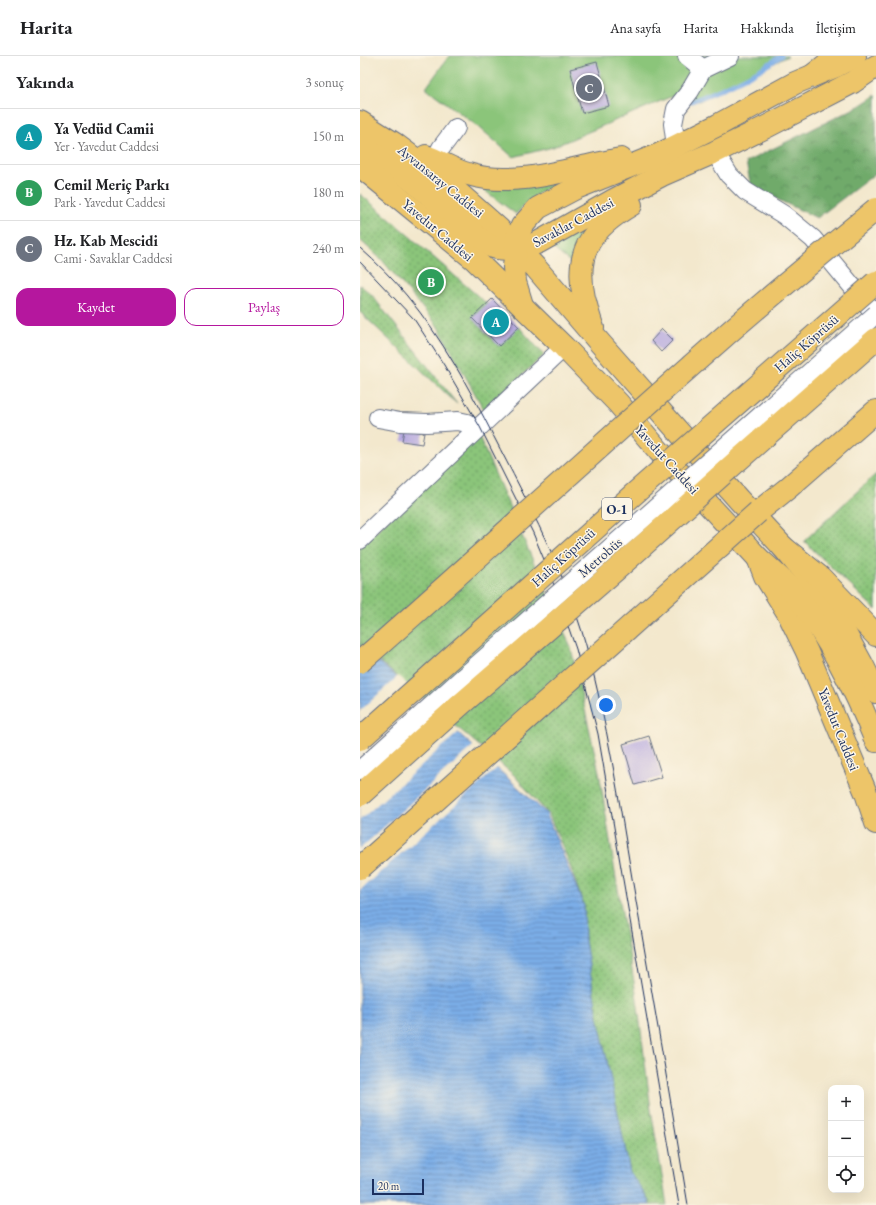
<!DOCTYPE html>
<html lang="tr">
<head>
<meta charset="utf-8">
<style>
  body { margin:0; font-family:"EB Garamond",serif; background:#f2f2f2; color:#202124 }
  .controls { position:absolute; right:12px; bottom:12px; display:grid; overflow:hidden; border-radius:8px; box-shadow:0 4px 16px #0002 }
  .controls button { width:36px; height:36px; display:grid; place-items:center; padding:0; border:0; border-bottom:1px solid #e0e0e0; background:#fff; color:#202124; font:20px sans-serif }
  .scale { position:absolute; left:12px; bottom:10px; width:52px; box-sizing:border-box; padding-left:4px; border:2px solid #1b2f5e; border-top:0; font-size:11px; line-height:14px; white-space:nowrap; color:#1b2f5e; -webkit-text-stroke:3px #fcf5e5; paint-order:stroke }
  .you { position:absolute; left:246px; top:649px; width:14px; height:14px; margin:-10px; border:3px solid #fff; border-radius:50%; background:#1a73e8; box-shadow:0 0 0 6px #1a73e833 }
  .badge { display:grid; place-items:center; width:26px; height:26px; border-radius:50%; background:#b5179e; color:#fff; font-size:13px; font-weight:700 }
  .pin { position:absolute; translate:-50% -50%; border:2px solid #fff; box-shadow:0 1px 4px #0006 }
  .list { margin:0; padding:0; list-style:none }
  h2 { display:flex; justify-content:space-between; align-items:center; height:52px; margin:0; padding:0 16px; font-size:17px }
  h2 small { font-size:13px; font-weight:400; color:#757577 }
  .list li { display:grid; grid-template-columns:26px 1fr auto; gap:12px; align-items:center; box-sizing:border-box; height:56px; padding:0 16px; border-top:1px solid #e0e0e0 }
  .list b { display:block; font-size:15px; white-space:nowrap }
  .list p { margin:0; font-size:13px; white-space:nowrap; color:#757577 }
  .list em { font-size:13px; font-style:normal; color:#757577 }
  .actions { display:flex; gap:8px; padding:12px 16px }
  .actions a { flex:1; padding:9px 0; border:1px solid #b5179e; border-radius:12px; text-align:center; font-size:14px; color:#b5179e }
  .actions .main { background:#b5179e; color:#fff }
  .icon { flex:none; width:22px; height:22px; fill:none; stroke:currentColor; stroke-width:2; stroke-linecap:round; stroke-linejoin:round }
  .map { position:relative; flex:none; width:516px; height:1149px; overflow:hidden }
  header { display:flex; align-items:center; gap:24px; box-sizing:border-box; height:56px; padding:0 20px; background:#fff; border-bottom:1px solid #e0e0e0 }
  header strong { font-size:19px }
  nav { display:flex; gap:22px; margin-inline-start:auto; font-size:14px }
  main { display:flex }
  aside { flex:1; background:#fff }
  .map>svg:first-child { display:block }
</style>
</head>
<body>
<header>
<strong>Harita</strong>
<nav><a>Ana sayfa</a><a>Harita</a><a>Hakkında</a><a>İletişim</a></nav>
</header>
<main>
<aside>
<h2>Yakında<small>3 sonuç</small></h2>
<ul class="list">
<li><span class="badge" style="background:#0f9aa8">A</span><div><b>Ya Vedüd Camii</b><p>Yer · Yavedut Caddesi</p></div><em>150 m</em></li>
<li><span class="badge" style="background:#2e9e5b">B</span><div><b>Cemil Meriç Parkı</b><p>Park · Yavedut Caddesi</p></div><em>180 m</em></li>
<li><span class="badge" style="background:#6b7280">C</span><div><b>Hz. Kab Mescidi</b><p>Cami · Savaklar Caddesi</p></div><em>240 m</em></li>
</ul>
<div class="actions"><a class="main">Kaydet</a><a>Paylaş</a></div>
</aside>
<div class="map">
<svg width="516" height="1149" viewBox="0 0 516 1149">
  <defs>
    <pattern id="forest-crowns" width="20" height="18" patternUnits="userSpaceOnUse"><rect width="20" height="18" fill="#70aa6a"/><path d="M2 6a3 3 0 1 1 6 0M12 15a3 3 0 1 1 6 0" fill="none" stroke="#5b8b5a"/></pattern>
    <pattern id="park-dots" width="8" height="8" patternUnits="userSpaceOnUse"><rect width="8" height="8" fill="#8bc57a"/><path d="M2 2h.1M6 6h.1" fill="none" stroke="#71a067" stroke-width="1.8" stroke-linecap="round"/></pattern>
    <pattern id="water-rules" width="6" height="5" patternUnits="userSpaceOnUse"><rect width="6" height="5" fill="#7cade7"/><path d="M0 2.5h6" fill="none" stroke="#658dbe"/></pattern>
  </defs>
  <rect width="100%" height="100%" fill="#fcf5e5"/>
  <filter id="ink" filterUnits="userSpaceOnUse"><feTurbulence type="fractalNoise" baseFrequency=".025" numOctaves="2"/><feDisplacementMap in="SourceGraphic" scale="8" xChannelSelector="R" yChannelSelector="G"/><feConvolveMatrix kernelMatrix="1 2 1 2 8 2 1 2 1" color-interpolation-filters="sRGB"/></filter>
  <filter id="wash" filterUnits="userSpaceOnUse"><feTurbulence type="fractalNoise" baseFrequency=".012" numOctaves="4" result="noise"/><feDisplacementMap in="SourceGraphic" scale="16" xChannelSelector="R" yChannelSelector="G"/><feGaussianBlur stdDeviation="0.9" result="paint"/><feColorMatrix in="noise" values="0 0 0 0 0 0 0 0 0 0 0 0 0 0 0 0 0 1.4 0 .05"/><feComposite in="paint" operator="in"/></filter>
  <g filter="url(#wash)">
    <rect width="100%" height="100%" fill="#f3e8cd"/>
    <!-- grass -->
    <g fill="#8bc57a" stroke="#537a6c">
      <path d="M89,0H428L339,45L315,39L193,91L153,101L120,72L66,32Z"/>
      <path d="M208,123L185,133L167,146L156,158L124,134L125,131Z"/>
      <path d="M230,170L214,209L190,190Z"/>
    </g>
    <!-- forest -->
    <path fill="url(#forest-crowns)" stroke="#466c64" d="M516,39V117L457,162L391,131L386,106L499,50Z"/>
    <!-- park -->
    <g fill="url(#park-dots)" stroke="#537a6c">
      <path d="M0,138L24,158L127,248L112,262L139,290L159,271L184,299L124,354L77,269L22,204L0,184Z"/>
      <path d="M0,229L11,238L97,348L0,256Z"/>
      <path d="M117,376L211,592L239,716L256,822L277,943L291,1054L307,1149H290L288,1143L270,1116L238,961L229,909L225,885L224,850L208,804L189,759L154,719L0,589V491Z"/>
      <path d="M516,418V554L444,485Z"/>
    </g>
    <!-- water -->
    <path fill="url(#water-rules)" stroke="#4c6ea2" d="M0,591L45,628L186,757L224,850L225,885L229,909L238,961L270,1116L288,1143L290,1149H0Z"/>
    <!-- pier -->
    <g fill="#f3e8cd">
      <path d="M38,620L100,675L0,764V655Z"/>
      <path d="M114,689L138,711L0,834V793Z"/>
    </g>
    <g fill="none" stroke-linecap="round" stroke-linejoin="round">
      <!-- stream -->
      <path stroke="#7cade7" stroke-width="5" d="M329,46C361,34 393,20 421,0"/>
    </g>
    <g id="blocks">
      <!-- building -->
      <g fill="#b6a9df">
        <path d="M237,6L249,50L222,57L210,13Z"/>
        <path d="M132,243L159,271L139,290L112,262Z"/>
        <path d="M302,273L313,284L301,296L291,285Z"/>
        <path d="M44,374L64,377L62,388L42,385Z"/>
        <path d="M289,680L302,721L275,729L263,688Z"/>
      </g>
    </g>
  </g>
  <g filter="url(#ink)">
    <use href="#blocks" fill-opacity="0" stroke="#677085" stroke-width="1"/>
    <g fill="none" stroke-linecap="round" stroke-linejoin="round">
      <defs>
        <g id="minor">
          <path d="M327,0L343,13"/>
          <path d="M316,90L313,68L316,53L330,35L343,13L370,0"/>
          <path d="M355,96L369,119L385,135L424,159L453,183L516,259"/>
          <path d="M75,104L81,92L96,72"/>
          <path d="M18,362L40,366L67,367L98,365L107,367L115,375"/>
          <path d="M0,484L204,291"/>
        </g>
        <g id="major">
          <path d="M0,66L35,88L86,126L139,173L176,212L240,287L379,444L423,491L452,526L473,555L503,610L516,636"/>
          <path d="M0,89C43,113 80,148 117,181C122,184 127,189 133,191C144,195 168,191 179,186L252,145L302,119L355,96L406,71L493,26L516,10"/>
          <path d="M66,100C80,105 93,114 108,118C157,133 212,111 261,103"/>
          <path d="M0,110L114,203L204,291L258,347L299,395L398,502L405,520L428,557L447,596L506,737L516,767"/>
          <path d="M162,249L155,226L154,211L157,181L162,170L178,152L216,132L298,99L358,69L435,27L476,10L495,0"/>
          <path d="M233,272C229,262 227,252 224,242C214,195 232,172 271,149"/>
        </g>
        <g id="highway">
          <path d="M452,20L477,0"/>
          <path d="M398,456L428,432L516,355"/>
          <path d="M423,491L460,521L516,579"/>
          <path d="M398,502C412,514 427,527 439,543C471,585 496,636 516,685"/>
        </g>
      </defs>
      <!-- minor casing -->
      <use href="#minor" stroke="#677085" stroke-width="20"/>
      <!-- major casing -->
      <use href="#major" stroke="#677085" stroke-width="24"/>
      <!-- highway casing -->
      <use href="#highway" stroke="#677085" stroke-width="24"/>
      <!-- minor -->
      <use href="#minor" stroke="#fff" stroke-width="18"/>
      <!-- major -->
      <use href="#major" stroke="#edc569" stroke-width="22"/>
      <!-- highway -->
      <use href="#highway" stroke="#edc569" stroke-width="22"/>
      <!-- tram -->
      <g stroke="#1b2f5e" stroke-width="1">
        <path d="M0,192C17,207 33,223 47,240C82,282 109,332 134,381C168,447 205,516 226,589C247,665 259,744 272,822C291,931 310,1040 328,1149"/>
        <path d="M0,206L54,263L84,309L120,371L173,477L190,518L216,593L238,678L319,1149"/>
      </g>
      <defs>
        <path id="minor-bridge" d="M0,714L100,624L516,258"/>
        <g id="highway-bridge">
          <path d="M0,606C120,501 237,392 358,286C409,241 463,197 516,153"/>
          <path d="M0,683L274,438L516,226"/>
          <path d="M0,739L99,650L258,512L376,406L516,283"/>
          <path d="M0,812L398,456"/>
        </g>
      </defs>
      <!-- minor-bridge casing -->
      <use href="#minor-bridge" stroke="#677085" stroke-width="20" stroke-linecap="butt"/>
      <!-- highway-bridge casing -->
      <use href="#highway-bridge" stroke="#677085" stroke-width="24" stroke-linecap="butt"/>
      <!-- minor-bridge -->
      <use href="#minor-bridge" stroke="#fff" stroke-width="18"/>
      <!-- highway-bridge -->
      <use href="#highway-bridge" stroke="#edc569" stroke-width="22"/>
    </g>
  </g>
  <g text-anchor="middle" stroke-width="3" stroke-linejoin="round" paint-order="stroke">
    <!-- shield labels -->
    <rect fill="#fcf5e5" stroke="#5e6a86" stroke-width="1" x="242" y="442" width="30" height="22" rx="3"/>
    <g font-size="13" font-weight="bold" fill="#1b2f5e">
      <text x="257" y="458">O-1</text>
    </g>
    <!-- street labels -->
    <g font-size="14" fill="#1b2f5e" stroke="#fcf5e5">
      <text transform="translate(81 125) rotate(39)" y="5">Ayvansaray Caddesi</text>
      <text transform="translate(213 166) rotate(-28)" y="5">Savaklar Caddesi</text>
      <text transform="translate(78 174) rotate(40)" y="5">Yavedut Caddesi</text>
      <text transform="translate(446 287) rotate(-41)" y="5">Haliç Köprüsü</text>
      <text transform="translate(307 403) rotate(48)" y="5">Yavedut Caddesi</text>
      <text transform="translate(203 501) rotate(-42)" y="5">Haliç Köprüsü</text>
      <text transform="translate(240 501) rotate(-41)" y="5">Metrobüs</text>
      <text transform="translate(479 673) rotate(68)" y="5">Yavedut Caddesi</text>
    </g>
  </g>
</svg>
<div class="controls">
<button>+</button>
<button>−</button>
<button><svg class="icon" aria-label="locate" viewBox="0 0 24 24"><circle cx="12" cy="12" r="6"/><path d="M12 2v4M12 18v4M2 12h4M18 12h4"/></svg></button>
</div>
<div class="scale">20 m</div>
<div class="you"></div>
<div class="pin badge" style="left:136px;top:266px;background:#0f9aa8">A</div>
<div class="pin badge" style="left:71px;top:226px;background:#2e9e5b">B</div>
<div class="pin badge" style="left:229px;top:32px;background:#6b7280">C</div>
</div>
</main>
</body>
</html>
